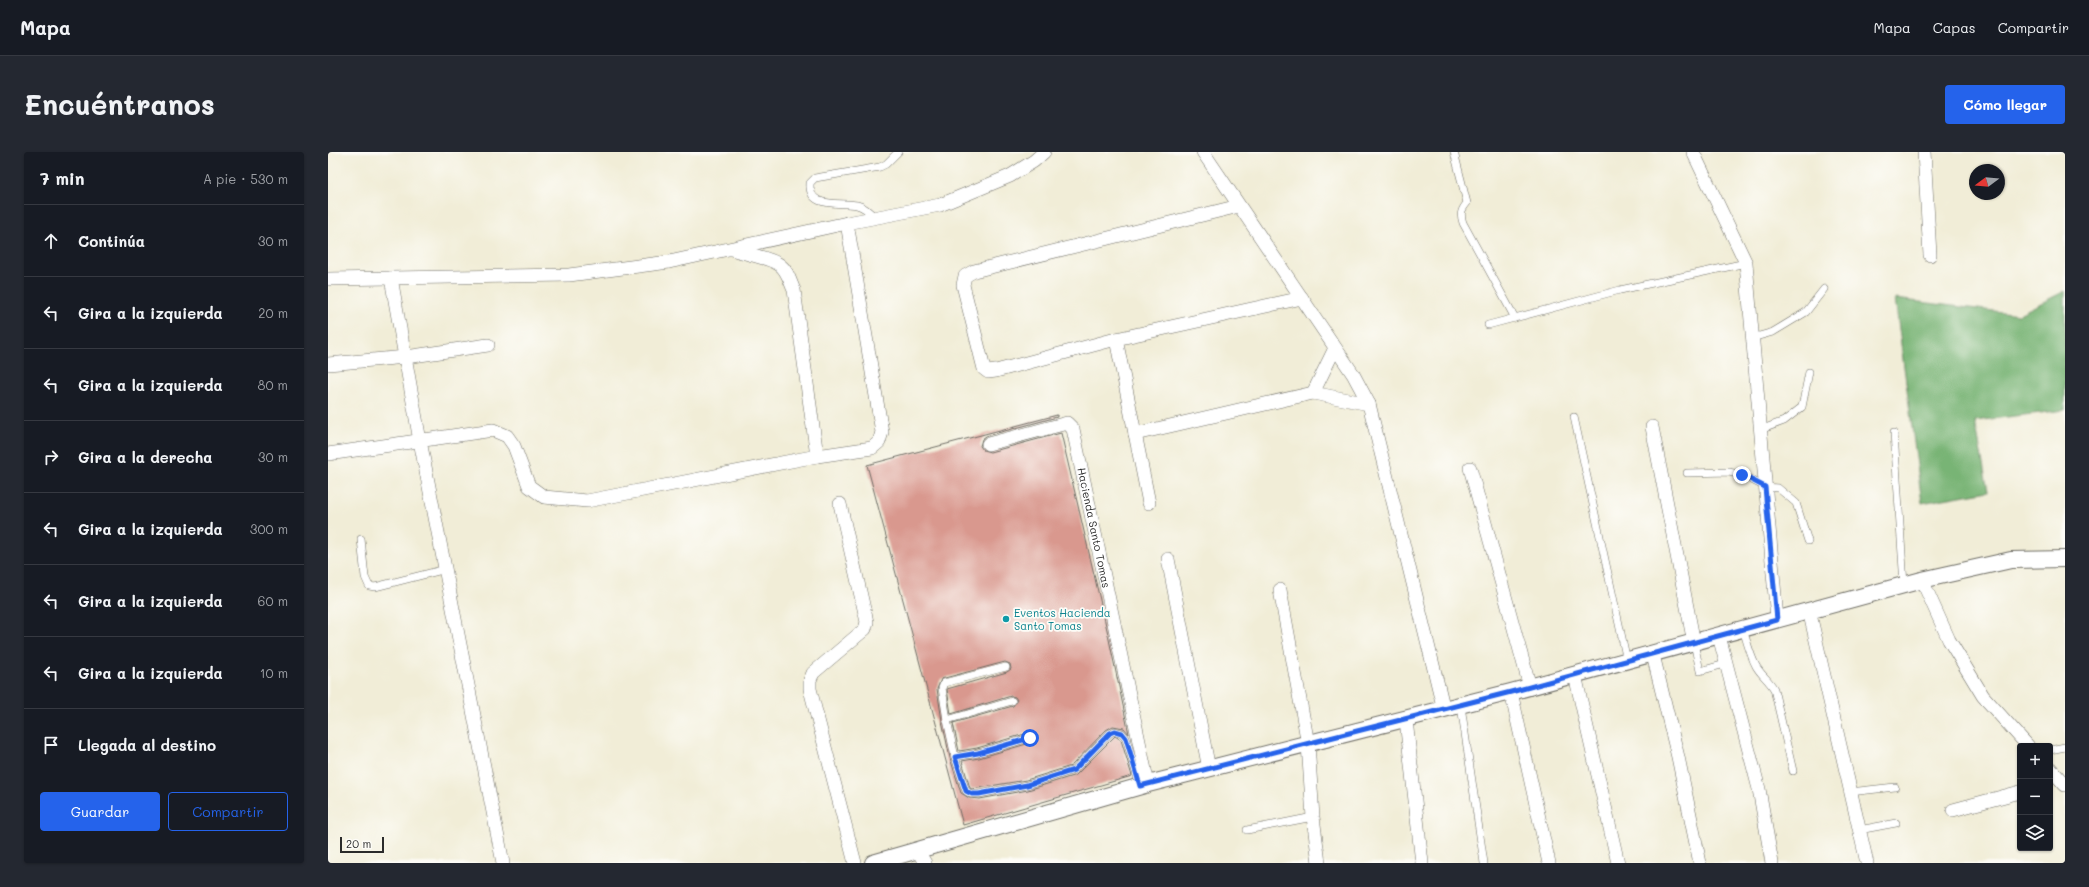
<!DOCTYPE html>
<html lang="es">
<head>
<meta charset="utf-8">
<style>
  body { margin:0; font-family:Mali,sans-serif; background:#242831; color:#f1f3f6 }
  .controls { position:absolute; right:12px; bottom:12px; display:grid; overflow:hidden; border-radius:4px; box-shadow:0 1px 3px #0004 }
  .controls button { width:36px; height:36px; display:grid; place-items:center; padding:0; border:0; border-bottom:1px solid #363941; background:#171b24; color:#f1f3f6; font:20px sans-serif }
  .compass { position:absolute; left:1641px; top:12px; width:36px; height:36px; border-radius:50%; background:#171b24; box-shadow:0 1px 3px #0004; rotate:254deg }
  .scale { position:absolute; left:12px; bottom:10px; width:44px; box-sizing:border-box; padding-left:4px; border:2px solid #2b2b2b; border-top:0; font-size:11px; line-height:14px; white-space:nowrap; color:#2b2b2b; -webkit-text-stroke:3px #fdfcf7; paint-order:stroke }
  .stop { position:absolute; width:12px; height:12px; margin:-9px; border:3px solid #2563eb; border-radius:50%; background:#fff }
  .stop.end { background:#2563eb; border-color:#fff; box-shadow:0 1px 4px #0008 }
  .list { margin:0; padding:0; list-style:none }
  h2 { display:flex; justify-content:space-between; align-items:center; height:52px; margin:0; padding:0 16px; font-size:17px }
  h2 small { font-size:13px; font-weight:400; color:#9ea1a6 }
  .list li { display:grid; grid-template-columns:26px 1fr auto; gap:12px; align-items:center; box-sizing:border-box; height:72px; padding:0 16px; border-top:1px solid #363941 }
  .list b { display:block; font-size:15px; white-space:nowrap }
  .list em { font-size:13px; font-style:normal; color:#9ea1a6 }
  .actions { display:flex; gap:8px; padding:12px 16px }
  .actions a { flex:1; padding:9px 0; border:1px solid #2563eb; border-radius:4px; text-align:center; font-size:14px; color:#2563eb }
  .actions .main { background:#2563eb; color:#fff }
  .icon { flex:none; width:22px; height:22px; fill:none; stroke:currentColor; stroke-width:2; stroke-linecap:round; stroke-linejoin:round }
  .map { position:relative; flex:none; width:1737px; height:711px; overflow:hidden; border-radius:4px }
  header { display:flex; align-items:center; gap:24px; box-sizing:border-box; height:56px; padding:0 20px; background:#171b24; border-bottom:1px solid #363941 }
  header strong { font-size:19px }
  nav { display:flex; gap:22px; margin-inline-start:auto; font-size:14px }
  .intro { display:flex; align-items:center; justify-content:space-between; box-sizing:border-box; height:96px; padding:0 24px }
  h1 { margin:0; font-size:28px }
  .button { padding:10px 18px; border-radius:4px; background:#2563eb; color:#fff; font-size:14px; font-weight:700 }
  main { display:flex; gap:24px; padding:0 24px }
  aside { flex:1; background:#171b24; border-radius:4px; box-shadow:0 1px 3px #0004 }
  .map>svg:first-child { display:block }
</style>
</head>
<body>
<header>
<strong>Mapa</strong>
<nav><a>Mapa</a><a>Capas</a><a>Compartir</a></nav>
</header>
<div class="intro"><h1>Encuéntranos</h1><a class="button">Cómo llegar</a></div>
<main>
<aside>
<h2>7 min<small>A pie · 530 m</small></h2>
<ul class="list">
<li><svg class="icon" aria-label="ahead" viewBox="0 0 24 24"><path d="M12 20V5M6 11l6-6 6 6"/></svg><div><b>Continúa</b></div><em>30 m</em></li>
<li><svg class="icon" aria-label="left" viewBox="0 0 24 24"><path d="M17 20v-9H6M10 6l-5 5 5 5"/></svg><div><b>Gira a la izquierda</b></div><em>20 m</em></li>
<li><svg class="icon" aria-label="left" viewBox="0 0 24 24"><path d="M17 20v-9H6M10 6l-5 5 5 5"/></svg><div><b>Gira a la izquierda</b></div><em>80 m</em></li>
<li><svg class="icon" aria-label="right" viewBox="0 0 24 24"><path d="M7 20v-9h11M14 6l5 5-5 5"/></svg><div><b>Gira a la derecha</b></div><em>30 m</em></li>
<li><svg class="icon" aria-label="left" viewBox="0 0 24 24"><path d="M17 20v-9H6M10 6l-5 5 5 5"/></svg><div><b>Gira a la izquierda</b></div><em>300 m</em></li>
<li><svg class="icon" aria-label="left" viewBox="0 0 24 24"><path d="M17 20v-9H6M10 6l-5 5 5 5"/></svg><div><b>Gira a la izquierda</b></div><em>60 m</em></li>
<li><svg class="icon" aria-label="left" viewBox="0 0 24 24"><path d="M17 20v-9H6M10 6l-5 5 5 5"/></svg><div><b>Gira a la izquierda</b></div><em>10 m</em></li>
<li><svg class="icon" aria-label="arrive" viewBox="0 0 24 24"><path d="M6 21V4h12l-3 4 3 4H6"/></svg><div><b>Llegada al destino</b></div></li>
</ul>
<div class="actions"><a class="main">Guardar</a><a>Compartir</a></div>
</aside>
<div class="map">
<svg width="1737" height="711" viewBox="0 0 1737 711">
  <rect width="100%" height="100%" fill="#fdfcf7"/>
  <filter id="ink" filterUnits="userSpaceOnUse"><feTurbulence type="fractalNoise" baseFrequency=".025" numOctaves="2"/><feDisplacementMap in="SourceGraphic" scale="8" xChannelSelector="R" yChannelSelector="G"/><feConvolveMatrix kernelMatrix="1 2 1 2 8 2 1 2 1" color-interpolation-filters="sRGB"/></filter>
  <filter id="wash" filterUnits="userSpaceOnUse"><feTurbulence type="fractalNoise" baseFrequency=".012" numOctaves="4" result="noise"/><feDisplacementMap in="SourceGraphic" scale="16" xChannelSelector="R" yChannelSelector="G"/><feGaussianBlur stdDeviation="0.9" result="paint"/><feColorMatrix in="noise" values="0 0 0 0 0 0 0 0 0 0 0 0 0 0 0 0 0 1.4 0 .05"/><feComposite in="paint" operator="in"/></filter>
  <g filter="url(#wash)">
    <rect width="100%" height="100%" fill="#f1edd7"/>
    <!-- forest -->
    <path fill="#78b474" stroke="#527050" d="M1737,139V258L1647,269L1660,339L1594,351L1567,147L1691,162Z"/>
    <g id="blocks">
      <!-- building -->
      <path fill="#d9988e" d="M729,263V265L658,284L654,287L652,294L655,298L662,300L733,281L779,478L801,582L796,576L785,574L778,578L743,614L698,628L644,637L642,636L634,609L651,606L702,591L706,585L704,582L700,581L649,596L631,599L625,571L685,554L689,548L687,545L683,544L623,562L619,537L679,520L683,517L682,512L677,510L613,527L609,537L614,569L622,606L633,641L641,646L652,647L700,638L748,623L787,584L793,588L804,624L635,673L539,313Z"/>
    </g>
  </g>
  <g filter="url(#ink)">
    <use href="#blocks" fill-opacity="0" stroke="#706f67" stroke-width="1"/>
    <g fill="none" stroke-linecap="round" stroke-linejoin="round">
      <defs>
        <g id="service">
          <path d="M1126,0L1139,51C1133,58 1132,62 1135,71L1187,166"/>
          <path d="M547,66C542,60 537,55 529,53C512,49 480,58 482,31L487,26L552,15L558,12L570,0"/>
          <path d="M1160,173L1292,138L1418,111"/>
          <path d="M1424,186L1445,180L1478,160L1496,137"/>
          <path d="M1246,265L1299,509"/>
          <path d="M1432,278L1456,269L1474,255L1481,220"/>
          <path d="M1566,281L1576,433"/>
          <path d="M1359,321L1401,320L1414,323L1437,335L1450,336L1468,351L1480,389"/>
          <path d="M33,387L37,425L41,434L47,435L118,417"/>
          <path d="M1415,477C1419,490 1422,503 1428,514C1433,523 1441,528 1446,537L1465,619"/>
          <path d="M1366,491L1372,519L1397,512"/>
          <path d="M1133,554L1156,711"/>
          <path d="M619,568L614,536L616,531L678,515"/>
          <path d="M701,586L650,601L627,605L638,639L643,642H651L699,633L746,618L782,581L787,579L794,581L798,586L812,634"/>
          <path d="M1722,598L1737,595"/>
          <path d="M627,605L619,568L684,549"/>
          <path d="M1522,640L1567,635"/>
          <path d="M919,678L985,665"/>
          <path d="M1531,678L1568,671"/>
        </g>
        <g id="minor">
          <path d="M875,0L1025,222L1041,252L1116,558"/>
          <path d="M1365,0L1418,111L1449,467"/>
          <path d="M1596,0L1602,103"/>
          <path d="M911,54L646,119L637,124L635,133L656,217L660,220L668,219L788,187L974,146"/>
          <path d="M403,97C417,102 441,105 452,113C460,119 462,130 466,138L489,304"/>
          <path d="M63,126L92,289L175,711"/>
          <path d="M0,127L241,123L341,110L519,71L612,53L682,24L706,9L716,0"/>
          <path d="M788,187L821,351"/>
          <path d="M0,212L78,205L160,193"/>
          <path d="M985,241L1007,196"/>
          <path d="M1324,275L1366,491"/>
          <path d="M807,282L985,241L1041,252"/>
          <path id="s1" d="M660,292L739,271L745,277L820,632"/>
          <path d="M0,302L165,278L179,284L186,294L201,334L216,345L259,349L489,304L544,296L551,290L554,280L519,71"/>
          <path d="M1142,316L1202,535"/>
          <path d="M512,352L539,470L537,477L485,521L482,528V537L527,711"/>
          <path d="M840,407L881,617"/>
          <path d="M1594,428L1621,488L1655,544L1700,594"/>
          <path d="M952,438L980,592L985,665L991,711"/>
          <path d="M1481,458L1539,711"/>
          <path d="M1391,484L1431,637L1444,711"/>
          <path d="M1325,503L1350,605L1372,711"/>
          <path d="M1247,523L1290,711"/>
          <path d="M1183,540L1221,711"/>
          <path d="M1078,568L1094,711"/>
          <path d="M1722,616L1737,633"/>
          <path d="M1625,658L1692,640"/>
          <path d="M590,699L597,711"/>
        </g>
        <path id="tertiary" d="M545,711L820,632L1183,540L1594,428L1683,408L1737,407"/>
      </defs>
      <!-- service casing -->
      <use href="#service" stroke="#706f67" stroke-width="8"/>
      <!-- minor casing -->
      <use href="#minor" stroke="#706f67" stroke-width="14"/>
      <!-- tertiary casing -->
      <use href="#tertiary" stroke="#706f67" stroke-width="18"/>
      <!-- service -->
      <use href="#service" stroke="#fff" stroke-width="7"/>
      <!-- minor -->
      <use href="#minor" stroke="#fff" stroke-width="13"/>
      <!-- tertiary -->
      <use href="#tertiary" stroke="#fff" stroke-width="16"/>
    </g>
  </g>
  <g fill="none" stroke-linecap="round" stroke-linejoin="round" filter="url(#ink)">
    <!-- route -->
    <path stroke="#2563eb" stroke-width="5" d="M702,586L650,601L627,605L638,639L644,642H651L699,633L746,618L782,581L787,579L794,581L798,586L812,634L1183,540L1449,468L1437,335L1414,323"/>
  </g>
  <!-- markers -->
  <circle fill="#0f9aa8" stroke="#fdfcf7" stroke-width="1.5" cx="678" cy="467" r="4"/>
  <g text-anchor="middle" stroke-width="3.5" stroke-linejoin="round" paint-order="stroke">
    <!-- street labels -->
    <g font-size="11" fill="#2b2b2b" stroke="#fdfcf7">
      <text dy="4" stroke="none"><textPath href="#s1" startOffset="191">Hacienda Santo Tomas</textPath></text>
    </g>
    <!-- culture labels -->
    <g font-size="11" fill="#0d838f" stroke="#fdfcf7" text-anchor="start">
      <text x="686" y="465">Eventos Hacienda<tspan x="686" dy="13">Santo Tomas</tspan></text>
    </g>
  </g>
</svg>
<div class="controls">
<button>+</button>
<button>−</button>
<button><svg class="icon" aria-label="layers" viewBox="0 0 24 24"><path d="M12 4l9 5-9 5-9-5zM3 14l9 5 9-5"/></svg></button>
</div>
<svg class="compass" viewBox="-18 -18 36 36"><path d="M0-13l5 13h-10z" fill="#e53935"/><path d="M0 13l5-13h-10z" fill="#9ea1a6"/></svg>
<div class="scale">20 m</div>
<div class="stop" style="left:702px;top:586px"></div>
<div class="stop end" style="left:1414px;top:323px"></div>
</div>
</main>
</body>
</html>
